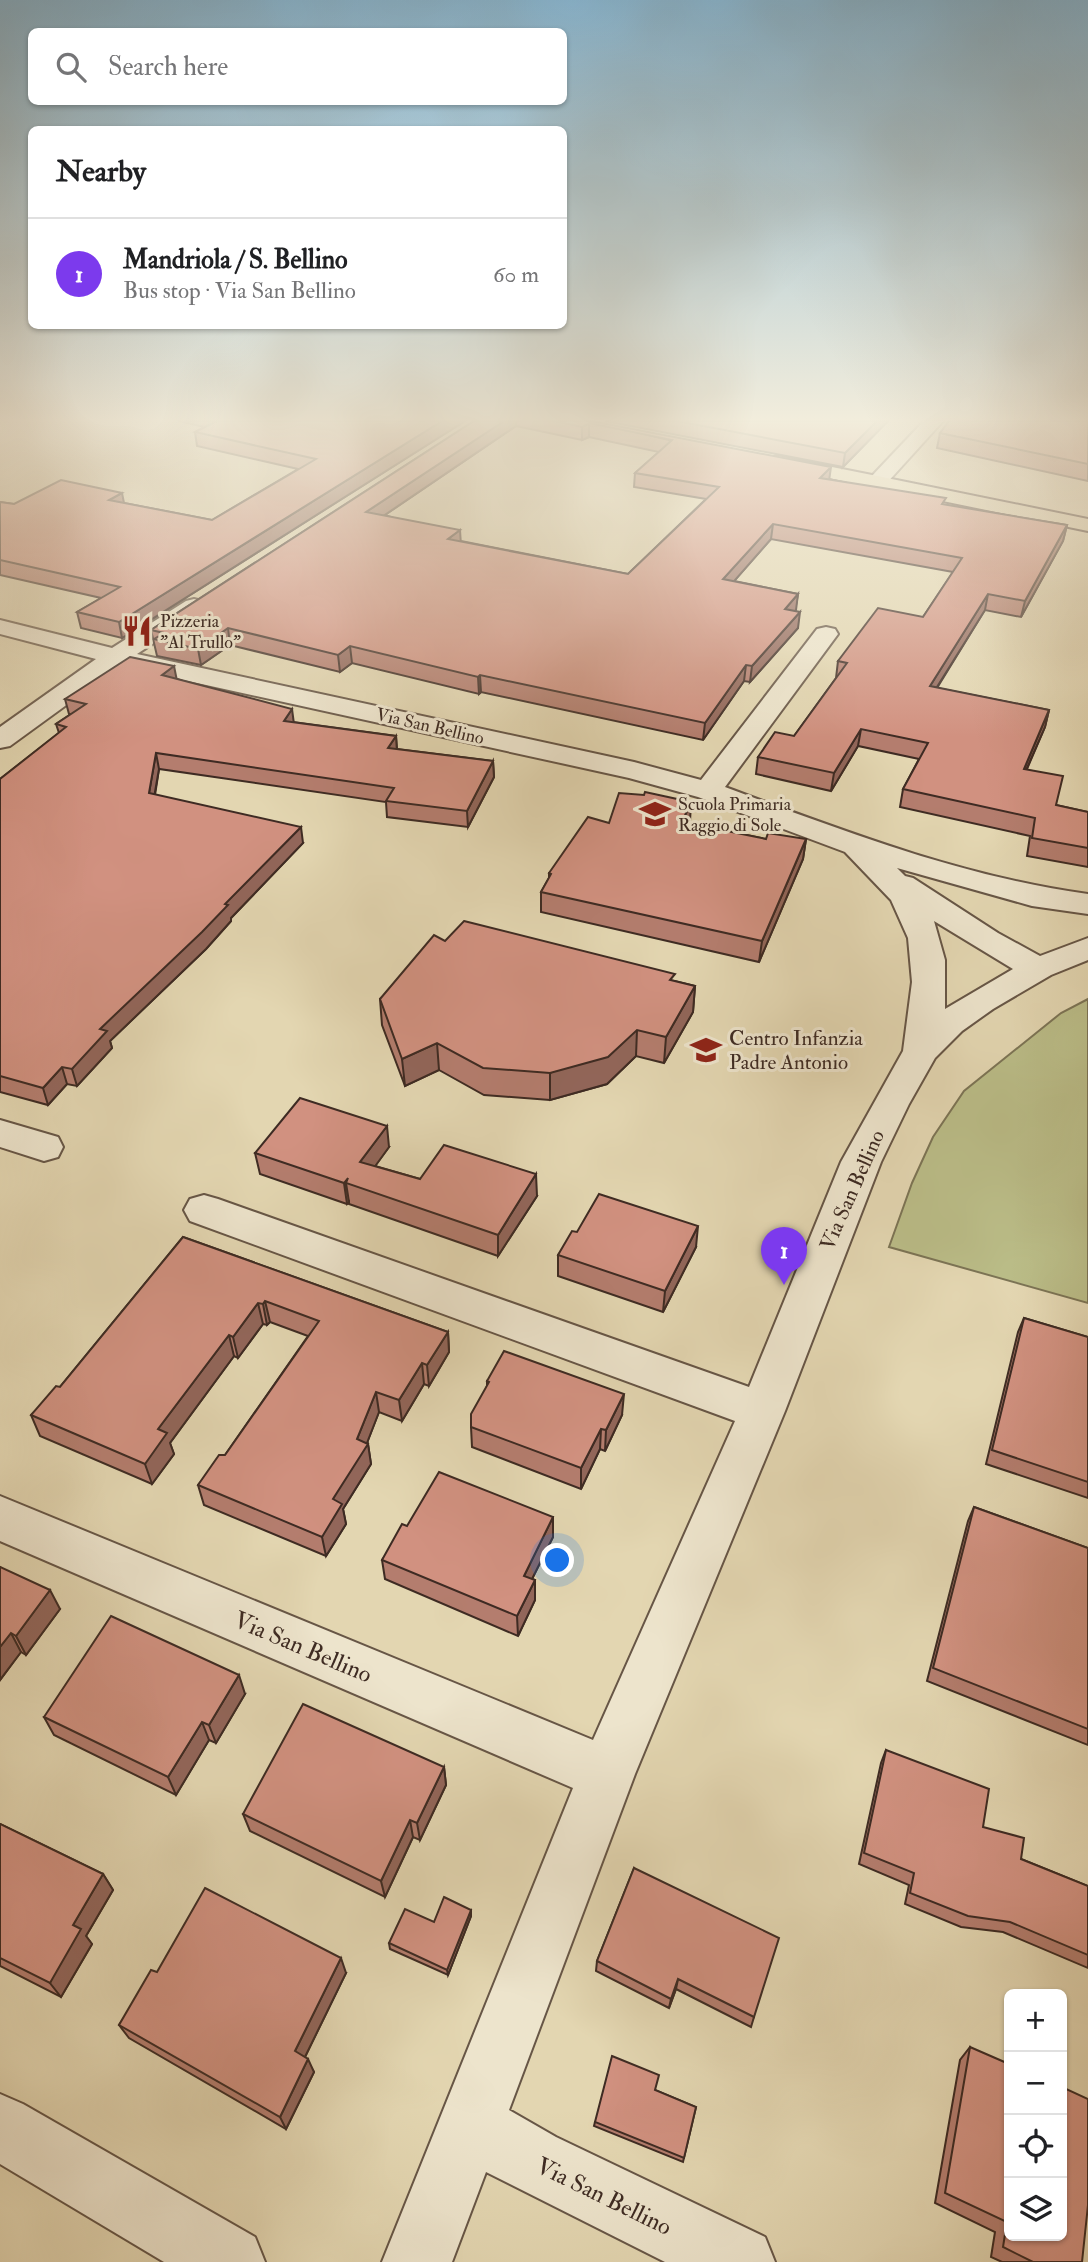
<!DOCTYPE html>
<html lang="en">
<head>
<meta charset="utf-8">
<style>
  body { margin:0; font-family:"IM FELL Double Pica",serif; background:#f2f2f2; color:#202124 }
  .controls { position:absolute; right:21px; bottom:21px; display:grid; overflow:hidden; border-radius:10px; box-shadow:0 2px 5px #0004 }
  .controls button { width:63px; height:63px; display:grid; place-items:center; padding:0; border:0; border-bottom:2px solid #e0e0e0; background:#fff; color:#202124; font:35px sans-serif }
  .you { position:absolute; left:558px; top:1561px; width:24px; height:24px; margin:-18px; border:5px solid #fff; border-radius:50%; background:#1a73e8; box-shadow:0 0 0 10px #1a73e833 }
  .badge { display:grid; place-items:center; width:46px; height:46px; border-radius:50%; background:#7c3aed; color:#fff; font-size:23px; font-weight:700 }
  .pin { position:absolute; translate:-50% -58px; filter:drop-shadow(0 2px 4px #0008) }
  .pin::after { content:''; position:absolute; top:37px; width:24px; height:21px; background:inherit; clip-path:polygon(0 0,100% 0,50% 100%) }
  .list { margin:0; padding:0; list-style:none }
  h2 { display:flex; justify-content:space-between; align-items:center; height:91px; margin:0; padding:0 28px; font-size:30px }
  h2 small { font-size:23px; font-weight:400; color:#757577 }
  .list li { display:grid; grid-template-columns:46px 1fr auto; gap:21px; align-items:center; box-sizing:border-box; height:112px; padding:0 28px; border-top:2px solid #e0e0e0 }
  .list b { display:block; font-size:26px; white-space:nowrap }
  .list p { margin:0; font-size:23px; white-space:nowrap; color:#757577 }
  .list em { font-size:23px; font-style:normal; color:#757577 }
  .icon { flex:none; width:38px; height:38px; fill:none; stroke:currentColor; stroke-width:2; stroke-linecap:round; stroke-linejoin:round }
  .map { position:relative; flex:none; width:1088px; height:2262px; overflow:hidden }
  .search { position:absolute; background:#fff; box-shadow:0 2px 5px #0004; left:28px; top:28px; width:539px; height:77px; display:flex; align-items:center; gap:18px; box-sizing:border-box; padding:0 24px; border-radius:10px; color:#757577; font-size:26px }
  .panel { position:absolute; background:#fff; box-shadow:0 2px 5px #0004; left:28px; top:126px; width:539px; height:203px; border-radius:10px }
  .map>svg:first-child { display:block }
</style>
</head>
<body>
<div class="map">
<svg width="1088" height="2262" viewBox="0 0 1088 2262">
  <rect width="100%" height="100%" fill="#e3d6b1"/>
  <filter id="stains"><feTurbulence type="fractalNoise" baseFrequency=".00286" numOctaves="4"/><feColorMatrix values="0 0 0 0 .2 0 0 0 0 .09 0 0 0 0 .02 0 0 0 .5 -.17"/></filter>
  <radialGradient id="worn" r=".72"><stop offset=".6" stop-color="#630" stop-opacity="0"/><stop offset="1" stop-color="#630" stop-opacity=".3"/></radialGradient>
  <!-- green -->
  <path fill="#babc87" stroke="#7c7455" stroke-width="2" d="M1088,999V1303L889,1247L912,1183L933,1137L964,1091L1061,1013Z"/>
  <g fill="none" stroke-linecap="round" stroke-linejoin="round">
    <defs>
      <g id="minor">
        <path d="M924,421H943L884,486H870L867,482L870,478Z"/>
        <path d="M194,599L202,601L206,606L202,611L137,654L634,762L701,780L817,629L826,627L835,629L838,634L725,787C844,831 963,877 1088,894V914L1032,906L897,868L905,876L913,878L998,933L1040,956L1088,938V960L1051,975L993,1009L962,1031L935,1058L909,1104L881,1162L785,1411L635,1774L509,2110L556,2137L765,2237L775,2262H665L486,2172L452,2262H382L573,1788L0,1541V1496L593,1740L735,1421L190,1221L184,1210L190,1199L204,1195L218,1199L749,1387L841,1162L903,1051L912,982L908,938L891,900L845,852L698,797L629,778L120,666L10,746L0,748V727L96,659L0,634V620L112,648L186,601ZM934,921L1013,969L945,1009V960Z"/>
        <path d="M0,1120L58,1137L63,1147L58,1157L44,1161L0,1147Z"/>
        <path d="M0,2094L23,2104L255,2237L265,2262H164L0,2164Z"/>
      </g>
      <path id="major" d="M777,456L877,476L884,478L887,482L884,486L877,488L770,466L767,462L770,458Z"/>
      <path id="highway" d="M877,476L1088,519V531L870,486L867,482L870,478Z"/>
    </defs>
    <!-- minor casing -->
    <use href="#minor" stroke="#675646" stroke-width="4"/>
    <!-- major casing -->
    <use href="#major" stroke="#3e2b23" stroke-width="4"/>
    <!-- highway casing -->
    <use href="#highway" stroke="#3e2b23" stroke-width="4"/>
    <!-- minor -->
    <use href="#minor" fill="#ede4cc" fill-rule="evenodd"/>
    <!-- major -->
    <use href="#major" fill="#e3d6b1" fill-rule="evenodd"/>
    <!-- highway -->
    <use href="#highway" fill="#e3d6b1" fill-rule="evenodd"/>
  </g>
  <!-- wall -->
  <g fill="#b47d6e" stroke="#3e2b23" stroke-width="2" fill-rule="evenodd">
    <path d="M178,421H465L122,638L81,628L77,612L101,598L0,575V502L14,504L124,503L212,520L298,469L197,446L195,432L205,427Z"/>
    <path d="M474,421H591L829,479L945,505L1067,525L1063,541L1021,617L985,610L937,688L1049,710L1045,727L1027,769L1056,805L1088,812V867L1027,856L1030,836L900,807L903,789L919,759L858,746L831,791L756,774L758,757L794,736L836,678L838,661L923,617L953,572L771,539L734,581L798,594L795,611L798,628L750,682L744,681L703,740L481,692L479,694L352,663L340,672L230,645L201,665L157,656L151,630ZM516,426L582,440L589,437L659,452L635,473L634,487L706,499L628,574L461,541L385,515Z"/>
    <path d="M605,421H888L843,467Z"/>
    <path d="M1088,421V481L937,448L940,433Z"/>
    <path d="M177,679L293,722L396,736L397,749L493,761L494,777L468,827L387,817L386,802L159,769L155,795L303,843L231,918V921L206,949L110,1041L112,1048L77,1086L67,1084L48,1105L0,1092V779L59,733L56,724L71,714H69L65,699Z"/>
    <path d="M689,823L766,839H806L803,859L759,962L541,912V892L549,878V873Z"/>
    <path d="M445,941L675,981L695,986L693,1012L664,1063L636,1056L607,1084L550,1100L484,1095L439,1070L405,1086L382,1025L380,999Z"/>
    <path d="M389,1147L375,1166L420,1179L537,1196L498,1256L349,1204V1202L347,1204L260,1174L255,1153Z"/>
    <path d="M577,1232L696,1247L663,1312L558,1276V1255Z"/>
    <path d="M183,1237L448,1332L449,1352L429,1386L424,1384L402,1421L379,1412L367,1443L368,1444L371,1464L343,1509L346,1524L326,1556L204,1505L198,1485L225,1455L308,1336L270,1322L267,1325L263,1324L238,1358L234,1356L170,1443L174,1454L152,1484L40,1436L31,1415L60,1387Z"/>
    <path d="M1024,1318L1088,1337V1498L986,1464L1018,1332Z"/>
    <path d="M487,1381L622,1415L605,1451L600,1449L581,1489L472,1447L471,1427L487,1386Z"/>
    <path d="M974,1507L1088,1548V1745L927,1681L968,1521Z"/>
    <path d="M553,1517V1537L532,1579L535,1580V1600L518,1636L385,1579L382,1560L407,1526Z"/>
    <path d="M0,1567L60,1609L26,1655L21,1652L0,1680Z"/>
    <path d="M245,1694L216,1743L209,1740L176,1795L54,1735L44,1717Z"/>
    <path d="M886,1750L1021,1859L1088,1886V1968L1003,1932L961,1927L905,1904L909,1885L859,1864L881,1763Z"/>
    <path d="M444,1767L446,1785L420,1840L413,1837L385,1897L250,1831L243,1814Z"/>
    <path d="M0,1824L103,1874L113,1890L86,1936L92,1944L61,1997L0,1966Z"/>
    <path d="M634,1868L754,2017L751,2027L676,1989L669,2008L596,1971L597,1961Z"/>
    <path d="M471,1910V1916L448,1975L390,1949L389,1943L434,1922Z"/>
    <path d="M157,1972L346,1973L305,2057L314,2072L286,2129L129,2038L119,2025Z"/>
    <path d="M970,2047L1082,2262H1002L991,2257L995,2232L935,2203L960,2060Z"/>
    <path d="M655,2090L696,2107L683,2162L594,2126L595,2122Z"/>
  </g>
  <!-- shaded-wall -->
  <g fill="#92665a" stroke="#3e2b23" stroke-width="2">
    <path d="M442,421H465L122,638L119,622Z"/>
    <path d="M504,421H516V426L367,527L366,512Z"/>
    <path d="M877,421H888L843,467L845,453Z"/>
    <path d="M589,423V437L582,440V427Z"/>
    <path d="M831,467L829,481L820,478Z"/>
    <path d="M122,493L125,508L109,500Z"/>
    <path d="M773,524L771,539L722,595L723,579Z"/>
    <path d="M1067,525L1063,541L1021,617L1025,601Z"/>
    <path d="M460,530L461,545L448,539Z"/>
    <path d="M798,594L796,610L783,625L785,609Z"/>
    <path d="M988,594L985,610L927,703L930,686Z"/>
    <path d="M800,612L798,628L750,682L752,666Z"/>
    <path d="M228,628L230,645L201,665L198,649Z"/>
    <path d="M350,646L352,663L340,672L338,655Z"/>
    <path d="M746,665L744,681L703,740L705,723Z"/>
    <path d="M174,666L177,681L162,675Z"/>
    <path d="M480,675L481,692L479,694L478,677Z"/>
    <path d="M292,709L294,724L284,721Z"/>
    <path d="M1049,710L1045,727L1019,786L1024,769Z"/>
    <path d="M861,729L858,746L831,791L834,773Z"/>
    <path d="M396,736L397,752L388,748Z"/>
    <path d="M156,753L159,769L152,809L149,793Z"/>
    <path d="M493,761L494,777L468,827L467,811Z"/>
    <path d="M691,802L690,822L681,841L682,822Z"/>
    <path d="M301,827L303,843L231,918V921L206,949L110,1041L112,1048L77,1086L72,1069L100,1029Z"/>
    <path d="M806,839L803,859L759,962L762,941Z"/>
    <path d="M695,986L693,1012L664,1063L666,1037Z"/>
    <path d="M637,1030L636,1056L607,1084L550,1100V1073Z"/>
    <path d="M437,1043L439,1070L405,1086L402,1059Z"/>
    <path d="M62,1067L67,1084L48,1105L43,1088Z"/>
    <path d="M387,1126L389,1147L363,1183L360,1162Z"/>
    <path d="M536,1174L537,1196L498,1256V1235Z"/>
    <path d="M348,1178L346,1183L349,1202L347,1204L344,1183Z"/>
    <path d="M698,1226L696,1247L663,1312L665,1291Z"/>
    <path d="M265,1301L270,1322L267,1325L263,1304Z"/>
    <path d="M258,1303L263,1324L238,1358L233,1337Z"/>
    <path d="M448,1332L449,1352L429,1386L427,1365Z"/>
    <path d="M229,1335L234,1356L170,1443L174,1454L152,1484L145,1464L158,1429Z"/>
    <path d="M422,1363L424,1384L402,1421L399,1400Z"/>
    <path d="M376,1392L379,1412L365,1448L368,1444L371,1464L343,1509L346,1524L326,1556L322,1537L333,1499Z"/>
    <path d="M624,1394L622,1415L605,1451L606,1430Z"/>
    <path d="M601,1429L600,1449L581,1489V1468Z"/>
    <path d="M553,1517V1537L524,1595V1576Z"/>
    <path d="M535,1580V1600L518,1636L517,1616Z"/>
    <path d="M50,1590L60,1609L26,1655L16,1636Z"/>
    <path d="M11,1633L21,1652L0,1680V1647Z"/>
    <path d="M239,1675L245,1694L216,1743L209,1725Z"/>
    <path d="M202,1722L209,1740L176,1795L168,1777Z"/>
    <path d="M444,1767L446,1785L420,1840L417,1823Z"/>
    <path d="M410,1820L413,1837L385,1897L381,1881Z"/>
    <path d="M103,1874L113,1890L86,1936L92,1944L61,1997L50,1983L73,1925Z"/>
    <path d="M471,1910V1916L448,1975L447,1970Z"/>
    <path d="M341,1958L346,1973L301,2065L295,2051Z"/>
    <path d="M678,1979L676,1989L669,2008L671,1999Z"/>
    <path d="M308,2059L314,2072L286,2129L280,2117Z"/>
  </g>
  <!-- building -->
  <g fill="#d19180" stroke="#3e2b23" stroke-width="2">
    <path d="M217,421H442L119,622L77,612L120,587L0,560V502L14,504L61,480L122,493L109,500L212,520L316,459L195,432Z"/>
    <path d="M474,421H504L366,512L460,530L448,539L628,574L719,487L635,473L672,440L589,423L582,427L555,421H591L831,467L820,478L946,498L942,504L1067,525L1025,601L988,594L930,686L1049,710L1024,769L1063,776L1056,805L1088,812V848L1032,838L1035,818L903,789L928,743L861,729L834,773L758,757L775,732L794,736L847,663L838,661L878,608L923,617L962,558L773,524L723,579L798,594L785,609L800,612L752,666L746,665L705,723L480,675L478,677L350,646L338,655L228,628L198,649L154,639L164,633L151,630Z"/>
    <path d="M677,421H877L845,453Z"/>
    <path d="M949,421H1088V464L940,433Z"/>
    <path d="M130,657L174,666L162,675L292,709L284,721L396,736L388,748L493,761L467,811L386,801L394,788L156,753L149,793L301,827L225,904L228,905L202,932L100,1029L107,1031L72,1069L62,1067L43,1088L0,1076V779L66,727L56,724L86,704L65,699Z"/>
    <path d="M645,792L691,802L682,822L766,839L768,833L806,839L762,941L541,892L551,874L549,873L588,817L609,823L619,793L644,795Z"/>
    <path d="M464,921L675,974L670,980L695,986L666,1037L637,1030L608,1057L550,1073L483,1068L437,1043L402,1059L380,999L434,935L445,941Z"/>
    <path d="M300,1098L387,1126L360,1162L420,1179L444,1145L536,1174L498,1235L346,1183L348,1178L344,1183L255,1153Z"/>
    <path d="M599,1194L698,1226L665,1291L558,1255L572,1231L577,1232Z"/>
    <path d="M183,1237L448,1332L427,1365L422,1363L399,1400L376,1392L357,1439L368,1444L333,1499L342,1504L322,1537L198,1485L219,1455H225L319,1321L265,1301L263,1304L258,1303L233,1337L229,1335L158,1429L167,1433L145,1464L31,1415L56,1386L60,1387Z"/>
    <path d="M1024,1318L1088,1337V1482L992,1450Z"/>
    <path d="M504,1351L624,1394L606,1430L601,1429L581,1468L471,1427V1414L489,1382L487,1381Z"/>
    <path d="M439,1472L553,1517L524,1576L535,1580L517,1616L382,1560L402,1524L407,1526Z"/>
    <path d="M974,1507L1088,1548V1729L933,1668Z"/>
    <path d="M0,1567L50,1590L16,1636L11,1633L0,1647Z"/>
    <path d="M111,1616L239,1675L209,1725L202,1722L168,1777L44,1717Z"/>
    <path d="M303,1704L444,1767L417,1823L410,1820L381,1881L243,1814Z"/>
    <path d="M886,1750L989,1789L983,1827L1024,1838L1021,1859L1088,1886V1955L1010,1922L968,1916L910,1893L914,1873L864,1853Z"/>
    <path d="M0,1824L103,1874L73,1925L81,1929L50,1983L0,1958Z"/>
    <path d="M634,1868L779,1938L754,2017L678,1979L671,1999L597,1961Z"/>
    <path d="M205,1888L341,1958L295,2051L308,2059L280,2117L119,2025L151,1970L157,1972Z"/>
    <path d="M444,1897L471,1910L447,1970L389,1943L405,1909L434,1922Z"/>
    <path d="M970,2047L1009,2064V2236H1062V2087L1088,2099V2205L1082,2262H1033L1003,2247L1007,2222L945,2193Z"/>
    <path d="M612,2056L659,2075L655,2090L696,2107L684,2158L595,2122Z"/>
  </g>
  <!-- sky -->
  <linearGradient id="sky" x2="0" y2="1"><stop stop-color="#87b6d2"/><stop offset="0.57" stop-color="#f2eddc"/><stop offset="1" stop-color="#f2eddc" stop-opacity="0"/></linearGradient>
  <rect width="1088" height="737" fill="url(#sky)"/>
  <!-- icons -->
  <defs>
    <symbol id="restaurant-bare" viewBox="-9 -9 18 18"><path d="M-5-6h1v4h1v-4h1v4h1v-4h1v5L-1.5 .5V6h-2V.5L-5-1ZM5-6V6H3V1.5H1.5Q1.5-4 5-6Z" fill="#8f2418" stroke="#ede4cc" stroke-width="2.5" paint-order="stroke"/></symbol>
    <symbol id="school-bare" viewBox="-9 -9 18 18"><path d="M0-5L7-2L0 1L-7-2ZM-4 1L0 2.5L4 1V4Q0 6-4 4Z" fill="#8f2418" stroke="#ede4cc" stroke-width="2.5" paint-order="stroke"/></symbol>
  </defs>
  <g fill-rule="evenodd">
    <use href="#restaurant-bare" x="115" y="609" width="44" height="44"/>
    <use href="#school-bare" x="633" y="792" width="44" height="44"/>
    <use href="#school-bare" x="684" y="1028" width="44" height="44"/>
  </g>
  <g text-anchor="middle" stroke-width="6" stroke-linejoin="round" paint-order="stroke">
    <!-- far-poi labels -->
    <g font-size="18" fill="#3e2b23" stroke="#ede4cc" text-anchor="start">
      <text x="160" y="627">Pizzeria<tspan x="160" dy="21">"Al Trullo"</tspan></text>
      <text x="678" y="810">Scuola Primaria<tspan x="678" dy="21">Raggio di Sole</tspan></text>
    </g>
    <!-- far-street labels -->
    <g font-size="18" fill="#3e2b23" stroke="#ede4cc">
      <text transform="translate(430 726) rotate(13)" y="6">Via San Bellino</text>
    </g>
    <!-- poi labels -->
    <g font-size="21" fill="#3e2b23" stroke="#ede4cc" text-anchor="start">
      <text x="729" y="1045">Centro Infanzia<tspan x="729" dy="24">Padre Antonio</tspan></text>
    </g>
    <!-- street labels -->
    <g font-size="21" fill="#3e2b23" stroke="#ede4cc">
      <text transform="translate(852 1190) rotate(-66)" y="7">Via San Bellino</text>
    </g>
    <!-- near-street labels -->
    <g font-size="24" fill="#3e2b23" stroke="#ede4cc">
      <text transform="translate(303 1647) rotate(23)" y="8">Via San Bellino</text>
      <text transform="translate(604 2196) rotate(26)" y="8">Via San Bellino</text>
    </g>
  </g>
  <rect width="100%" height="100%" filter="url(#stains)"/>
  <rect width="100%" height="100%" fill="url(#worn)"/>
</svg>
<div class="controls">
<button>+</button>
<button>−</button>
<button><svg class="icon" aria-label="locate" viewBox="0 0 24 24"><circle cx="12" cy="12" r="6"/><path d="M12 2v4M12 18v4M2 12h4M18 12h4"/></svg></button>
<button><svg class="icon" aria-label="layers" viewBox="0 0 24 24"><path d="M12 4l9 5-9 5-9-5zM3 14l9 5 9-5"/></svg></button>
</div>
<div class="you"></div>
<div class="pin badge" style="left:784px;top:1285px">1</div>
<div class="search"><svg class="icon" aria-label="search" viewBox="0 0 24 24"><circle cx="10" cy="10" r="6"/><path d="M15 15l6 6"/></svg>Search here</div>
<section class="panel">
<h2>Nearby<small></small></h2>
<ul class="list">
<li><span class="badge">1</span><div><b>Mandriola / S. Bellino</b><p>Bus stop · Via San Bellino</p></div><em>60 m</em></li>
</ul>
</section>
</div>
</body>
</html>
